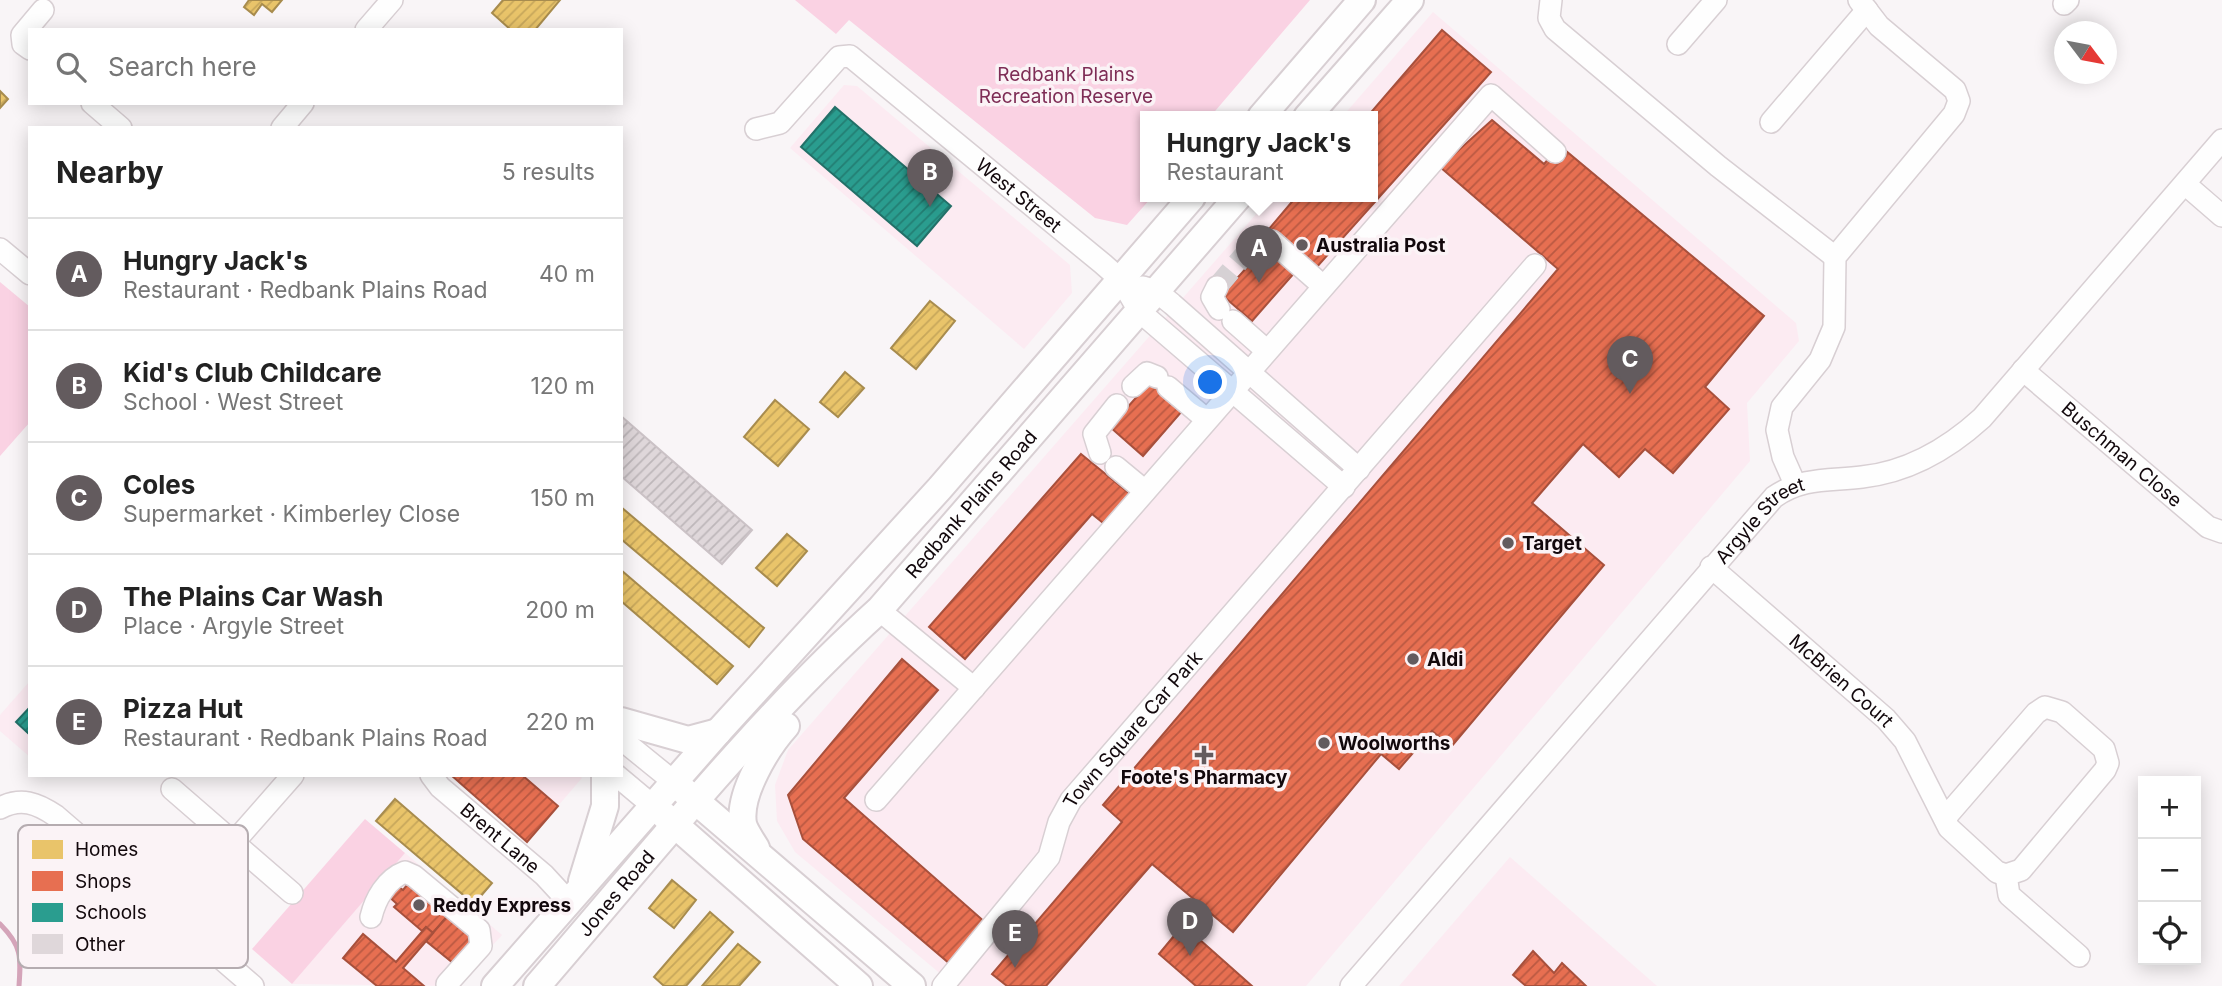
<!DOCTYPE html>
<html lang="en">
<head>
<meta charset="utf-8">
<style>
  body { margin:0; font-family:Inter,sans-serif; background:#f6f6f6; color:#222 }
  .controls { position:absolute; right:21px; bottom:21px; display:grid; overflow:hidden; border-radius:0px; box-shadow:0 4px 18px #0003 }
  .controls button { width:63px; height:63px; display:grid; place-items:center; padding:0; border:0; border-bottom:2px solid #e0e0e0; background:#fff; color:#222; font:35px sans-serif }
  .compass { position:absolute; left:2054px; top:21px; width:63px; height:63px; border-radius:50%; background:#fff; box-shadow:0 4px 18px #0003; rotate:122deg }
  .you { position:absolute; left:1211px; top:383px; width:24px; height:24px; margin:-18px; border:5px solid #fff; border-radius:50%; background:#1a73e8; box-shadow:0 0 0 10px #1a73e833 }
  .badge { display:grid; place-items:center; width:46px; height:46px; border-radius:50%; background:#635b5e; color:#fff; font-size:23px; font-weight:700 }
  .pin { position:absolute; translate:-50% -58px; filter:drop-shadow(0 2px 4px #0008) }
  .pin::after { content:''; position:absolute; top:37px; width:24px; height:21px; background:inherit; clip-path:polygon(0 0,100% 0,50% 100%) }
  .popup { position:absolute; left:1140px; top:111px; width:238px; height:91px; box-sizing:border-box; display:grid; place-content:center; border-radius:0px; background:#fff; filter:drop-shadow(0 2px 5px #0005); font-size:23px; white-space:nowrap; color:#767676 }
  .popup b { font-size:26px; color:#222 }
  .popup::after { content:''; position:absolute; left:50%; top:100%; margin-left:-14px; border:14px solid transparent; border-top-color:#fff }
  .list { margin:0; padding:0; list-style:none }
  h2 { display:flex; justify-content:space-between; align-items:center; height:91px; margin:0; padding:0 28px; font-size:30px }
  h2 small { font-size:23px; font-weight:400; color:#767676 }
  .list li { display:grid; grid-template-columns:46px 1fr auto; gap:21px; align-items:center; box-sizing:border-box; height:112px; padding:0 28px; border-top:2px solid #e0e0e0 }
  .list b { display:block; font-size:26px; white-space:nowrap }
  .list p { margin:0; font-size:23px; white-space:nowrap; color:#767676 }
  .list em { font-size:23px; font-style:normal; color:#767676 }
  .icon { flex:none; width:38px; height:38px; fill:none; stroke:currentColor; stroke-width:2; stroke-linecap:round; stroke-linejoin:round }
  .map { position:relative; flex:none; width:2222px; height:986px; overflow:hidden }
  .search { position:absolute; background:#fff; box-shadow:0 4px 18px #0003; left:28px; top:28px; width:595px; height:77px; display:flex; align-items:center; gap:18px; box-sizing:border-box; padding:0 24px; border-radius:0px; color:#767676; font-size:26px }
  .panel { position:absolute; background:#fff; box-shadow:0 4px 18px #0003; left:28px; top:126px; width:595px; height:651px; border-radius:0px }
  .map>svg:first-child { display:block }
</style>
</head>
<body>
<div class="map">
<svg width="2222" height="986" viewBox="0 0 2222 986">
  <defs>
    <pattern id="homes-hatch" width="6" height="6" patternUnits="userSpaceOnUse" patternTransform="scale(1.75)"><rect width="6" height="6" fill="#e9c46a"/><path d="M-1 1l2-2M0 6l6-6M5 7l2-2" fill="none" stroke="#c7a75b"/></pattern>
    <pattern id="shops-hatch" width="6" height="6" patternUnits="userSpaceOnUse" patternTransform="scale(1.75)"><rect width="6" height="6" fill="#e76f51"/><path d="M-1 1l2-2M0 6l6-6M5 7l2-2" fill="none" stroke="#ba5942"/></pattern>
    <pattern id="schools-hatch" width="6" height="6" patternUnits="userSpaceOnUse" patternTransform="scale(1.75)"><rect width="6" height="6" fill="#2a9d8f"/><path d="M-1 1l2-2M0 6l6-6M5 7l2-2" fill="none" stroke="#237e73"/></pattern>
    <pattern id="building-hatch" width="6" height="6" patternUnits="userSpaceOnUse" patternTransform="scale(1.75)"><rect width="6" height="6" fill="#dfd7da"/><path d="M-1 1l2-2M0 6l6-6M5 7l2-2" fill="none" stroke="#beb7ba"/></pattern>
  </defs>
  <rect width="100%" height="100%" fill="#f9f5f7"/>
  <!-- built -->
  <g fill="#fcebf2">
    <path d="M1433,12L1796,323L1799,341L1747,403L1750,461L1306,986H955L795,852L777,821L775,785L788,750L1271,197H1373V117H1342Z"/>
    <path d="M844,85L857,86L1070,265L1072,293L1024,349L790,148Z"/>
    <path d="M30,681V757L0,731V715Z"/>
    <path d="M451,775H579L582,778L527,842Z"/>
    <path d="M405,853L502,935L455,986L292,984Z"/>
    <path d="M1510,857L1657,986H1399Z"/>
  </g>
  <!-- green -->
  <g fill="#fad2e3">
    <path d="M795,0H1310L1210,117H1145V197H1152L1127,225L1095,218L849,20L836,34Z"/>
    <path d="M0,282L30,307V422L0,456Z"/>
    <path d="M365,819L405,853L292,984L252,949Z"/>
  </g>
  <!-- homes -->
  <g fill="url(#homes-hatch)" stroke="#a88c4e" stroke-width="2">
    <path d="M249,0H282L272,12L262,4L254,15L244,7Z"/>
    <path d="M503,0H560L535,30H511L492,13Z"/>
    <path d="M0,91L8,99L0,108Z"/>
    <path d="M930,301L955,321L916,369L891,348Z"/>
    <path d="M845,372L864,388L838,417L820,402Z"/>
    <path d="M775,400L809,429L778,466L744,437Z"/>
    <path d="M621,507L764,628L749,647L621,539Z"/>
    <path d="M787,534L807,551L777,586L756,568Z"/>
    <path d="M621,570L733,666L717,684L621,601Z"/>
    <path d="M395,799L492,883L474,904L376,821Z"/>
    <path d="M672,880L696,900L674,928L649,908Z"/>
    <path d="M710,912L733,932L686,986H664L654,977Z"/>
    <path d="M738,944L760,962L739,986H702Z"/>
  </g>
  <!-- shops -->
  <g fill="url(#shops-hatch)" stroke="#a7503c" stroke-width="2">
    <path d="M1442,30L1491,72L1315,269L1269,229L1296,197H1373V117H1367Z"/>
    <path d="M1492,120L1544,164L1560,146L1764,316L1705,387L1729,409L1673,473L1645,449L1619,477L1583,444L1532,503L1604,565L1451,747L1432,731L1399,769L1381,754L1233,932L1152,864L1046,986H1007L992,974L1122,822L1103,805L1558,269L1440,167Z"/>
    <path d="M1267,245L1296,271L1252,321L1222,295Z"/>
    <path d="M1150,382L1182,411L1143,456L1110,427Z"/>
    <path d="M1081,454L1130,494L1103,523L1092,514L965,659L929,627Z"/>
    <path d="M902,659L938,690L844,798L986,923L950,964L803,839L788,795Z"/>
    <path d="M451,775H522L558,806L527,842Z"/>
    <path d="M412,879L450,913L433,933L426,927L422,931L394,907L397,904L386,894L395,884L403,890Z"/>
    <path d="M450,913L474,933V948L458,967L426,941Z"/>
    <path d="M1183,925L1190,931L1252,986H1196L1159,954Z"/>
    <path d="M426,927L433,933L403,968L424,986H377L343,958L363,934L396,962Z"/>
    <path d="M1533,951L1554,973L1562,963L1586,986H1526L1513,975Z"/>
  </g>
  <!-- schools -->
  <g fill="url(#schools-hatch)" stroke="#237068" stroke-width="2">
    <path d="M835,107L951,206L917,246L801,147Z"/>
    <path d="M30,707V735L16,722Z"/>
  </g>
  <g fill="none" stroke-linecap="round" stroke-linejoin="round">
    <!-- stream -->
    <path stroke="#d4a4b9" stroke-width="5" d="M0,924C22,946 21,957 19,986"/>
  </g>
  <!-- building -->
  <path fill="url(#building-hatch)" stroke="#cbc2c6" stroke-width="2" d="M621,416L752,530L722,564L621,476Z"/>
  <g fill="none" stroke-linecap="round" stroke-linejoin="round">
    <!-- minor-tunnel -->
    <path stroke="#d6d1d4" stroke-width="21" stroke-dasharray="21 10" stroke-linecap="butt" d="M1217,287L1252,246"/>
    <defs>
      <g id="minor">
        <path d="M1551,0L1549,18L1555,29L1718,166L1835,257"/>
        <path d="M2064,4L2068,0"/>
        <path d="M366,30L392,0"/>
        <path d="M1678,44L1716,0"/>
        <path d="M30,49L23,44L22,35L43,10"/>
        <path d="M92,103L121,128"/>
        <path d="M1771,122L1867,10"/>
        <path d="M282,128L303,103"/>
        <path id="s1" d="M756,129L780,123L839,57L850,56L1103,264L1121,280L1139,311L1344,487"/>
        <path d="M2185,184L2222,216"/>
        <path d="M1252,246L1259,240L1272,241L1323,286"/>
        <path d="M0,249L30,274"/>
        <path d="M1143,287L1156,291L1172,304L1359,469"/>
        <path d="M1217,287L1212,297L1219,309"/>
        <path d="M1233,321L1266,350"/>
        <path id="s2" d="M2023,370L2208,527L2222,532"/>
        <path d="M1133,386L1147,373L1157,377"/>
        <path d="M1168,387L1206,419"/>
        <path d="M1100,453L1094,434L1117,405"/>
        <path d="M1116,467L1145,491"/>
        <path d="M1795,484L1783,457L1777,430L1782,407L1820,360L1834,327L1835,257L1954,114L1959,101L1955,90L1879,26L1859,0"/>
        <path id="s3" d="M1711,567L1886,719L1905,741L1949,828L1997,872L2006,875L2021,870L2105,770L2108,763L2104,749L2062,712L2045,707L2036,713L1945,818"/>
        <path d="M879,610L974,688"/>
        <path d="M621,739L674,782"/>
        <path id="s4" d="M431,775L440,787L544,875L568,901"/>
        <path d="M616,775L653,806"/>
        <path d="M172,789L292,893"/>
        <path d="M876,800L1491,95L1555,152"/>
        <path d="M0,808C21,797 37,803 56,816L253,986"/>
        <path d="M2006,875L2009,895L2079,956"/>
        <path d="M170,915L293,775"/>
        <path d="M371,917C375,900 386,879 405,872L414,876L479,930L481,946L447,984"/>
        <path id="s5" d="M943,986L1049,857L1059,822L1071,800L1535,265"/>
        <path id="s6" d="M1351,986L1774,497C1803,477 1828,481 1862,477C1908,472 1948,449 1982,418L2222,140"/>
      </g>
      <g id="major">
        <path d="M1261,117L1362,0"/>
        <path d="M1307,117L1410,0"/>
        <path d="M621,721L688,740L718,732"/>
        <path d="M683,790L912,986"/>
        <path d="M665,816L859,986"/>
        <path d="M756,848C752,841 745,832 743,824C738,794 767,747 786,726"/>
        <path d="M582,881L605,806V775"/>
        <path d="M495,986L718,732L940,488L1192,197"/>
        <path id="s7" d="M537,986C647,859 754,723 879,610L1238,197"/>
      </g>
    </defs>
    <!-- minor casing -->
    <use href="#minor" stroke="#d8cfd3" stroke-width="24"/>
    <!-- major casing -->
    <use href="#major" stroke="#d8cfd3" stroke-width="30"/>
    <!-- minor -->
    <use href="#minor" stroke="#fefefe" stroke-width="21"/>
    <!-- major -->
    <use href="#major" stroke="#fefefe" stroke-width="26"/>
  </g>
  <!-- markers -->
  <g fill="#635b5e" stroke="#fbf3f6" stroke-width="2.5">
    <circle cx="1302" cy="245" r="7"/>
    <circle cx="1508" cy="543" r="7"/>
    <circle cx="1413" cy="659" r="7"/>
    <circle cx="1324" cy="743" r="7"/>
    <path d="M1200.5 744.5h7v7h7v7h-7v7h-7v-7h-7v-7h7z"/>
    <circle cx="419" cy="905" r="7"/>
  </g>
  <g text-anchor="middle" stroke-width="7" stroke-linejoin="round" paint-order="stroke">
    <!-- park labels -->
    <g font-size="19" fill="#7e2d56" stroke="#fbf3f6">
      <text x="1066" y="81">Redbank Plains<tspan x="1066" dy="22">Recreation Reserve</tspan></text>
    </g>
    <!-- street labels -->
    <g font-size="19" fill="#12080c" stroke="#fbf3f6">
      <text dy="7" stroke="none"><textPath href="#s1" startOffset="343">West Street</textPath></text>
      <text dy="7" stroke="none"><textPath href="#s2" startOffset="130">Buschman Close</textPath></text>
      <text dy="7" stroke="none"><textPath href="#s7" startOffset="649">Redbank Plains Road</textPath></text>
      <text dy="7" stroke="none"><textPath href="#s6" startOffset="621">Argyle Street</textPath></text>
      <text dy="7" stroke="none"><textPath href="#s3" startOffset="173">McBrien Court</textPath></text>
      <text dy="7" stroke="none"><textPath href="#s5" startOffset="322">Town Square Car Park</textPath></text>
      <text dy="7" stroke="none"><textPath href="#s4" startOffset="94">Brent Lane</textPath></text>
      <text dy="7" stroke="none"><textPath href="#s7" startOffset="122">Jones Road</textPath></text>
    </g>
    <!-- poi labels -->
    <g font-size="19" font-weight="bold" fill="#12080c" stroke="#fbf3f6" text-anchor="start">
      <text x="1316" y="252">Australia Post</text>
      <text x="1522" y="550">Target</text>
      <text x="1427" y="666">Aldi</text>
      <text x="1338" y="750">Woolworths</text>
      <text x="1204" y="784" text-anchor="middle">Foote's Pharmacy</text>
      <text x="433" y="912">Reddy Express</text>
    </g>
  </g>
  <!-- legend -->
  <rect x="18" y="825" width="230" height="143" rx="10" fill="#fbf3f6" stroke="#b5acb0" stroke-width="2"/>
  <rect x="32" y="840" width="31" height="19" fill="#e9c46a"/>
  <rect x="32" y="871" width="31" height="20" fill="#e76f51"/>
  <rect x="32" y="903" width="31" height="19" fill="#2a9d8f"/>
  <rect x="32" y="934" width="31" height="20" fill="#dfd7da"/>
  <g font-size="19" fill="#12080c">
    <text x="75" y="856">Homes</text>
    <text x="75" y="888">Shops</text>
    <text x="75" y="919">Schools</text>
    <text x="75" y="951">Other</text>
  </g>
</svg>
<div class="controls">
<button>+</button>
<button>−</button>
<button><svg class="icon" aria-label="locate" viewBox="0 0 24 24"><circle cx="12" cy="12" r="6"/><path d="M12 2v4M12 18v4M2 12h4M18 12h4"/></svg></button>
</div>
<svg class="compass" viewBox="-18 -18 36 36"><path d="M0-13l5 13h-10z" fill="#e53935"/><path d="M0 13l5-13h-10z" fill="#767676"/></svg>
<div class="you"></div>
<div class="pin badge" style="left:1259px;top:283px">A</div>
<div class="popup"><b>Hungry Jack's</b>Restaurant</div>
<div class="pin badge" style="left:930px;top:207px">B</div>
<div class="pin badge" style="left:1630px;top:394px">C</div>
<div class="pin badge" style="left:1190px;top:956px">D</div>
<div class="pin badge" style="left:1015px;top:968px">E</div>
<div class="search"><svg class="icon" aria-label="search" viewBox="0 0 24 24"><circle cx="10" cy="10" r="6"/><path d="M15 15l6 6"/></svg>Search here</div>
<section class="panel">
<h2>Nearby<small>5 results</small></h2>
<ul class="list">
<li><span class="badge">A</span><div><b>Hungry Jack's</b><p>Restaurant · Redbank Plains Road</p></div><em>40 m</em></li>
<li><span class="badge">B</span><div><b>Kid's Club Childcare</b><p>School · West Street</p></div><em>120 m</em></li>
<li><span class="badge">C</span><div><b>Coles</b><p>Supermarket · Kimberley Close</p></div><em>150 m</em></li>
<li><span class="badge">D</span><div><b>The Plains Car Wash</b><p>Place · Argyle Street</p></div><em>200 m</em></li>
<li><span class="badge">E</span><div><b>Pizza Hut</b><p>Restaurant · Redbank Plains Road</p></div><em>220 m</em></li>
</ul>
</section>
</div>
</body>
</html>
